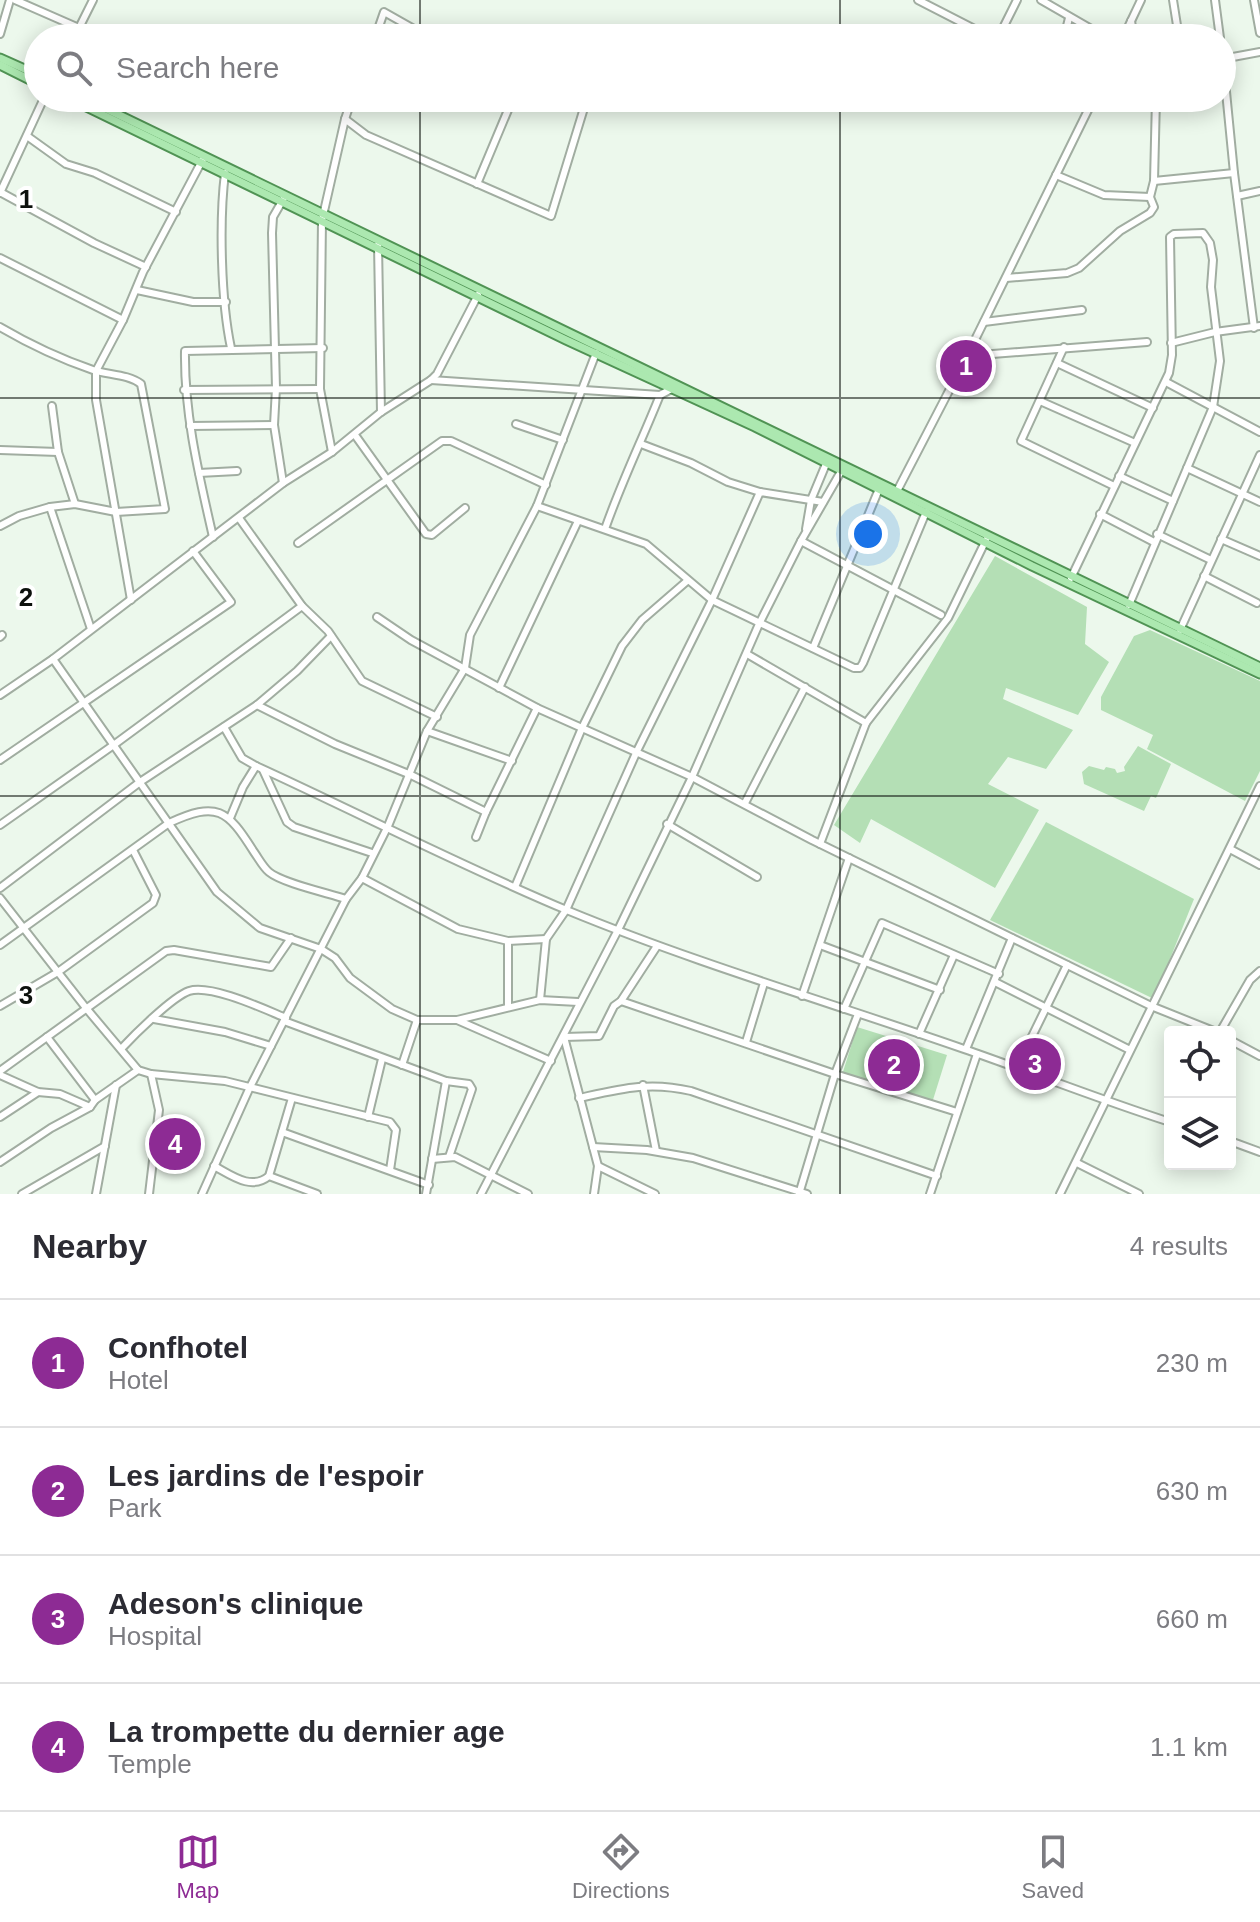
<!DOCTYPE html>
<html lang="en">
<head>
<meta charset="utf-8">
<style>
  body { margin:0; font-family:Helvetica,sans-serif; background:#f7f7f7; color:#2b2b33 }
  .controls { position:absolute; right:24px; bottom:24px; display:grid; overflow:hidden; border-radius:8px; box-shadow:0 4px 20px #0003 }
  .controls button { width:72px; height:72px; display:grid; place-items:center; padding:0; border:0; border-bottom:2px solid #e1e1e2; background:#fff; color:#2b2b33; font:40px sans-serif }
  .you { position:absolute; left:868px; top:534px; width:28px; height:28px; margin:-20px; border:6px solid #fff; border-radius:50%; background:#1a73e8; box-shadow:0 0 0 12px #1a73e833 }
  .badge { display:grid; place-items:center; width:52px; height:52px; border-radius:50%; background:#8d2b94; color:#fff; font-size:26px; font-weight:700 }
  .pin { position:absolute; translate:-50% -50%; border:4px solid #fff; box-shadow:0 2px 8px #0006 }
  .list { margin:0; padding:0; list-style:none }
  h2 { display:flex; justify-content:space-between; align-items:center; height:104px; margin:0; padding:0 32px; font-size:34px }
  h2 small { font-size:26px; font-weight:400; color:#7c7c81 }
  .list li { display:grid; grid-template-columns:52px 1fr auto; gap:24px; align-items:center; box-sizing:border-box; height:128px; padding:0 32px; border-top:2px solid #e1e1e2 }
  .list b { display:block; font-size:30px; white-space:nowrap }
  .list p { margin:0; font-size:26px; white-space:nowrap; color:#7c7c81 }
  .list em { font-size:26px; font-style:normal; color:#7c7c81 }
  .icon { flex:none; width:44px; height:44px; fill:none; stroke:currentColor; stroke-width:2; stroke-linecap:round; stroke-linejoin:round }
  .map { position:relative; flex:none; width:1260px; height:1194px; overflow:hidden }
  .search { position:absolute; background:#fff; box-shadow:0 4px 20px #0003; left:24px; right:24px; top:24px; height:88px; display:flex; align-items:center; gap:20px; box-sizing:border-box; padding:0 28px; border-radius:44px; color:#7c7c81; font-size:30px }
  .sheet { height:616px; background:#fff }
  nav { display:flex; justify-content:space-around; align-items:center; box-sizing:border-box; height:112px; border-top:2px solid #e1e1e2; background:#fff; font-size:22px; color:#7c7c81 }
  nav a { display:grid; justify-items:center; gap:4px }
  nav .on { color:#8d2b94 }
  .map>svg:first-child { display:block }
</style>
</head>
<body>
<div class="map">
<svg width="1260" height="1194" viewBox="0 0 1260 1194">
  <rect width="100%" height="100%" fill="#ecf8ec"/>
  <!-- green -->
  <g fill="#b4dfb5">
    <path d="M995,556L1087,607L1085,644L1109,662L1078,715L1006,688L1003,699L1073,730L1046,769L1008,757L988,784L1039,810L995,888L871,819L860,843L834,825Z"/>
    <path d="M1150,630L1260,681V771L1245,801L1147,749L1153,735L1101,710V697L1134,636Z"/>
    <path d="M1138,746L1171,764L1156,798L1151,796L1144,811L1084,784L1082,772L1089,766L1104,770L1106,767L1115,769L1117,773L1125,771L1124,767Z"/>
    <path d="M1046,822L1194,899L1154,999L990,920Z"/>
    <path d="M857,1027L947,1055L932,1103L842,1075Z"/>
  </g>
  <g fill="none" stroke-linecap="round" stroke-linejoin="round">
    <defs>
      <g id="minor">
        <path d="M15,0L79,28"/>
        <path d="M918,0L992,38"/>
        <path d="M1041,0L1107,38"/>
        <path d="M1173,0L1179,38"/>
        <path d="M1215,0L1220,38"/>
        <path d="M1254,0L1260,33"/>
        <path d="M1131,21L1134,38"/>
        <path d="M0,34L10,0"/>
        <path d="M74,38L93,0"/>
        <path d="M375,38L384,12L430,38"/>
        <path d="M998,38L1017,0"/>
        <path d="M1064,38L1069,18"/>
        <path d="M1123,38L1141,0"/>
        <path d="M1222,51L1234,173L1254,328"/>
        <path d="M1222,59L1260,52"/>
        <path d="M1156,98L1154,181L1234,173"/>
        <path d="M345,119L366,135L551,216L584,108L561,98"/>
        <path d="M27,136L66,164L95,173L176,212"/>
        <path d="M225,173C219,221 221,301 231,348"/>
        <path d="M1056,175L1104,195L1150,197"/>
        <path d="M477,184L513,98"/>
        <path d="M0,192L94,243L146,267"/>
        <path d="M0,193L44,98"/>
        <path d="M1237,196L1260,191"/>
        <path d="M378,245L381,412"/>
        <path d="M0,258L123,320"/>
        <path d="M1006,278L1067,273L1079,268L1120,231L1150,213L1154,207L1150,197L1154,181"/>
        <path d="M137,290L193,302H226"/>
        <path d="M984,322L1082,310"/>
        <path d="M0,327C29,344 61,359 93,370C108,375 128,374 141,384L165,509L116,512L75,504L50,507L19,516L0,526"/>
        <path d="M1171,343L1215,332L1260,326"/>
        <path d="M1064,347L1021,441L1114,486"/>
        <path d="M967,356L1147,342"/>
        <path d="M1057,363L1153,408"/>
        <path d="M431,380L660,395"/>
        <path d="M1166,382L1260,432"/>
        <path d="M184,390L320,389"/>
        <path d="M1040,401L1135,443"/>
        <path d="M52,406L58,452L75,504"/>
        <path d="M516,424L563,440"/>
        <path d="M190,426L274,425"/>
        <path d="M355,435L426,534L432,535L465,508"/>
        <path d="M641,444L691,463L728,482L760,492L823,502"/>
        <path d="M0,450L58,452"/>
        <path d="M332,452L320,389L322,220L345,119L352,98"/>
        <path d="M1187,468L1260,502"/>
        <path d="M199,473L237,471"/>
        <path d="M1119,476L1173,501"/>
        <path d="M283,483L274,425L276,388L272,233L273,217L284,198"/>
        <path d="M895,495L967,356L1094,98"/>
        <path d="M537,506L646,544L712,600L854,668H860L863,663L926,512"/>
        <path d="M50,507L91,629"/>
        <path d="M1100,514L1154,542"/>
        <path d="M239,518L302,606L328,631L362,681L437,717"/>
        <path d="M605,529C621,483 642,440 660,395L675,387"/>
        <path d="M806,529L811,500L826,464"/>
        <path d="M1157,534L1211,560"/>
        <path d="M213,537C199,475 184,414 185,351L323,348"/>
        <path d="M1221,539L1260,556"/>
        <path d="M801,541L941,615"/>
        <path d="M298,543L442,441H451L546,485"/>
        <path d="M1204,576L1257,603"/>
        <path d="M1071,578L1169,373L1172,355L1170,237L1174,234L1203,233L1210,243L1213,260L1211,287L1220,361L1213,407L1129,605"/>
        <path d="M131,600L96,400V371L123,320L143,272L203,159"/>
        <path d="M377,617L411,640L537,708L692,777L812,840L1151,1006L1216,1032"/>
        <path d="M1180,630L1260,455"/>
        <path d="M0,637L2,635"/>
        <path d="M813,648L879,489"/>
        <path d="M747,654L866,723"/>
        <path d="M53,659L217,892L260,928L321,949L335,958L350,978L392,1009L417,1020H457L540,1000L578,1002"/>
        <path d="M499,688L578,521"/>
        <path d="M0,695L53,659L283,483L332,452L381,412L431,380L437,374L478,295"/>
        <path d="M257,705L335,744L411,775L486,812"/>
        <path d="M224,727L242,758L256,766C361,814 463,867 569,911C698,964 832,1003 964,1049C1033,1073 1101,1100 1170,1122"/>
        <path d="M427,731L512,761"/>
        <path d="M0,760L231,602L193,551"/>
        <path d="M263,770L287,822L294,827L372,853"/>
        <path d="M745,803L805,687"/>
        <path d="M230,818L243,787L256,766"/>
        <path d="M667,824L757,877"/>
        <path d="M0,825L115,744L302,606"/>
        <path d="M476,837L486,812L537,708"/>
        <path d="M820,844L866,723L948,618L986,540"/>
        <path d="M1230,849L1260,865"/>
        <path d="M362,878L458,929L508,941L546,939"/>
        <path d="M515,887L582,728L622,646L642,620L687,581"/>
        <path d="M0,888L140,782L257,705L297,671L331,636"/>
        <path d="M0,898L86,1008L138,1070L151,1074L225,1081L390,1122L396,1130L390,1170"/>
        <path d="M0,945L169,823C217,801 227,809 254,852C259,859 263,867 269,872C282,883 328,893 346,899"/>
        <path d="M820,945L940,990"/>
        <path d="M995,982L1130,1050"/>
        <path d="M802,996L849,858"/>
        <path d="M540,1000L546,939L566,910L637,751L712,600L760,492"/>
        <path d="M621,1001L835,1074L957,1112"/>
        <path d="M0,1006L58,972L153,903L156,895L133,850"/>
        <path d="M508,1006V941"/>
        <path d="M844,1009L882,923L999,974"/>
        <path d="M154,1019L225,1032L271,1046"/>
        <path d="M457,1020L551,1061"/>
        <path d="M284,1021L446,1081L469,1084L472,1089L449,1157"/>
        <path d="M1220,1032L1250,980L1260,971"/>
        <path d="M919,1034L954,955"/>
        <path d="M47,1037L95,1100"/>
        <path d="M564,1037L598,1166L594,1194"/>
        <path d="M564,1037L599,1036L614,1006L621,1001L657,946"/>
        <path d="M1230,1040L1260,1056"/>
        <path d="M746,1042L764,983"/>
        <path d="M121,1049C134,1035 172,997 189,991C211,984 264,1009 286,1018"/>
        <path d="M966,1049L1012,938"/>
        <path d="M402,1065L417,1020"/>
        <path d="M1016,1069L1067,965"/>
        <path d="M0,1071L166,951L174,950L271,967L291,938"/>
        <path d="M0,1075L38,1092L60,1094L90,1107"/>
        <path d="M643,1085L656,1151"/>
        <path d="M579,1098C620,1089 649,1081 691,1091L937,1176"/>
        <path d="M0,1117L38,1092"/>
        <path d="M368,1117L382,1059"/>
        <path d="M282,1132L429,1185"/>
        <path d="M1230,1141L1260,1152"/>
        <path d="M593,1147L647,1150L693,1158L807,1194"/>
        <path d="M432,1159L455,1157L528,1194"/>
        <path d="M0,1162L51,1128L90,1107L95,1100L138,1070"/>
        <path d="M1077,1163L1139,1194"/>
        <path d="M214,1166C231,1175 251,1191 269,1176L292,1098"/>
        <path d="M598,1166L655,1194"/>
        <path d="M269,1176L317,1194"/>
        <path d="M22,1194L105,1146"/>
        <path d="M96,1194L116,1085"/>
        <path d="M149,1194L159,1110L151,1074"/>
        <path d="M202,1194L250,1087L346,899L362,878L388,826L427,731L465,668L470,635L537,506L596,353"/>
        <path d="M426,1194L446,1081"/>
        <path d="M481,1194L618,930L692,777L759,624L801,541L843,468"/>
        <path d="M799,1194L835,1074L858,1014"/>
        <path d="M930,1194L977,1054"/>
        <path d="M1060,1194L1260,786"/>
      </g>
      <g id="major">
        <path d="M0,58L38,75"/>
        <path d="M0,65L38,84"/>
        <path d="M68,98L566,340L755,427L1032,566L1260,674"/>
        <path d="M84,98L1260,667"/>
      </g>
    </defs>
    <!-- minor casing -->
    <use href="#minor" stroke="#a1ada1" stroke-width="10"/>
    <!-- major casing -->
    <use href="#major" stroke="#509354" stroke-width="11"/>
    <!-- minor -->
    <use href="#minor" stroke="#fff" stroke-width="6"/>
    <!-- major -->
    <use href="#major" stroke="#ace8b0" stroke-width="7"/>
  </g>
  <!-- grid -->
  <path fill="none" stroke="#0d110d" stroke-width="2" stroke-opacity="0.55" d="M420,0V38M840,0V38M420,98V1194M840,98V1194M0,398H1260M0,796H1260"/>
  <g font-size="26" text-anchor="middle" font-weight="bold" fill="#0d110d" stroke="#fff" stroke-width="8" stroke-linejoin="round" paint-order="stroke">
    <text x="26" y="208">1</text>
    <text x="26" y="606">2</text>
    <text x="26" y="1004">3</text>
  </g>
</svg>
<div class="controls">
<button><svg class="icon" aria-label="locate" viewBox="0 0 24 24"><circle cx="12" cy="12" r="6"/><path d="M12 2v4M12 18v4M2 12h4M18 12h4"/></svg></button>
<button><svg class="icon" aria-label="layers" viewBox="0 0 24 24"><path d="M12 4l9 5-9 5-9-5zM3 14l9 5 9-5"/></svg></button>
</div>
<div class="you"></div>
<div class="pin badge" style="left:966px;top:366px">1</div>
<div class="pin badge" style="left:894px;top:1065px">2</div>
<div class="pin badge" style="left:1035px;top:1064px">3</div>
<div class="pin badge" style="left:175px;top:1144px">4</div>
<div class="search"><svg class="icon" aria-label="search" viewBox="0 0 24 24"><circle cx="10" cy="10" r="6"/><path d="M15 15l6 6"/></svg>Search here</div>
</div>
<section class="sheet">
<h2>Nearby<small>4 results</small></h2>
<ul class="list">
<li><span class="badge">1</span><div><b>Confhotel</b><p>Hotel</p></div><em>230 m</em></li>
<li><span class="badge">2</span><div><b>Les jardins de l'espoir</b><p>Park</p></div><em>630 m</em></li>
<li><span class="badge">3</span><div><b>Adeson's clinique</b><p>Hospital</p></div><em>660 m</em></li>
<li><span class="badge">4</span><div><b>La trompette du dernier age</b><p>Temple</p></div><em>1.1 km</em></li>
</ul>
</section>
<nav>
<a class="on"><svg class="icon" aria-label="map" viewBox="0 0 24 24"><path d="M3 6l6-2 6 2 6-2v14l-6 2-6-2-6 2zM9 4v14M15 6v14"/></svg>Map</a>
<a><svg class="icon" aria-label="directions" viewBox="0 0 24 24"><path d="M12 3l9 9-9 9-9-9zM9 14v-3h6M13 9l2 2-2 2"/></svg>Directions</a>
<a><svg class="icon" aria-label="saved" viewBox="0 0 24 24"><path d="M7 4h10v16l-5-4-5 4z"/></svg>Saved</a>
</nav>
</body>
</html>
